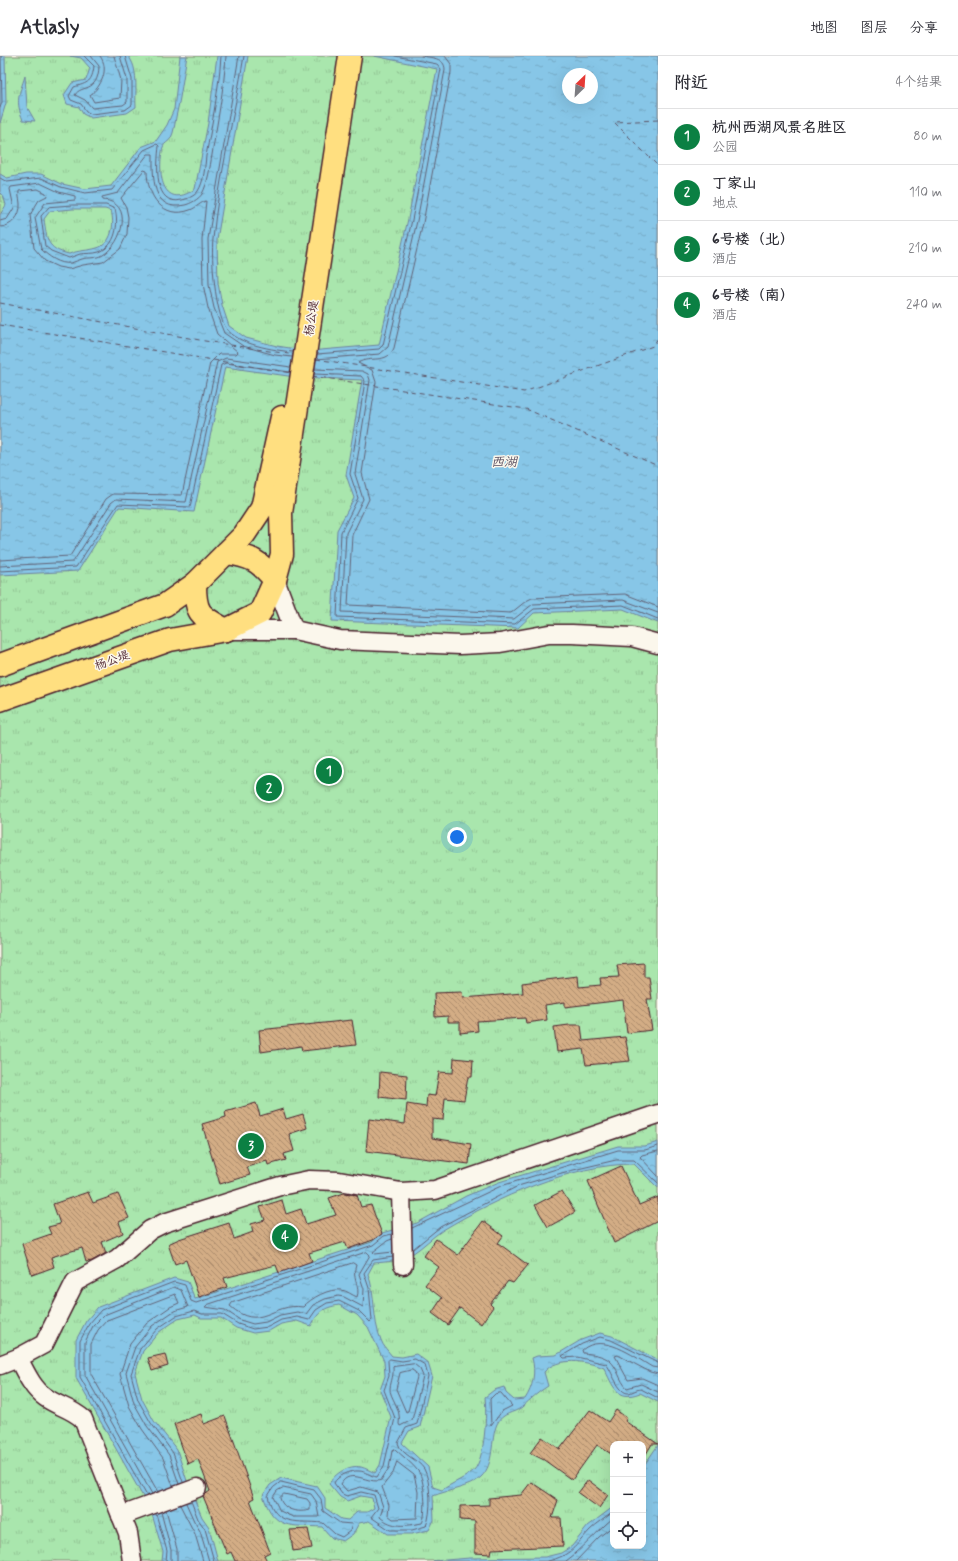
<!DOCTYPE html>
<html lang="zh">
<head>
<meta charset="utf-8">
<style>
  body { margin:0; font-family:Mynerve,"LXGW WenKai TC",sans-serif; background:#f7f7f7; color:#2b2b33 }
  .controls { position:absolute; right:12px; bottom:12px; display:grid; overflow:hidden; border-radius:8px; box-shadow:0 4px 16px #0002 }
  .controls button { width:36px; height:36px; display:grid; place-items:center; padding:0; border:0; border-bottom:1px solid #e1e1e2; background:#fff; color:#2b2b33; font:20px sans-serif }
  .compass { position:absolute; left:562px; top:12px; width:36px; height:36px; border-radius:50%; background:#fff; box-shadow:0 4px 16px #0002; rotate:25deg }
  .you { position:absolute; left:457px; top:781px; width:14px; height:14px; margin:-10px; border:3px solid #fff; border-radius:50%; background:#1a73e8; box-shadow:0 0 0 6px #1a73e833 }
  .badge { display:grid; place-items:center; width:26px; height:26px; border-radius:50%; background:#0b8043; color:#fff; font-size:13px; font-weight:700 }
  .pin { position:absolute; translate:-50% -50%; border:2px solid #fff; box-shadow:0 1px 4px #0006 }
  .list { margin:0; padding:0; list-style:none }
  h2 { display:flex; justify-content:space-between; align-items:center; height:52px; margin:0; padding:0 16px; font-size:17px }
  h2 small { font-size:13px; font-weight:400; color:#7c7c81 }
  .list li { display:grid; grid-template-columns:26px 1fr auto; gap:12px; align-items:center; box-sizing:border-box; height:56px; padding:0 16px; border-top:1px solid #e1e1e2 }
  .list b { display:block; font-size:15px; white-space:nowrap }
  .list p { margin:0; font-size:13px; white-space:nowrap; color:#7c7c81 }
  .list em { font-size:13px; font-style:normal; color:#7c7c81 }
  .icon { flex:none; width:22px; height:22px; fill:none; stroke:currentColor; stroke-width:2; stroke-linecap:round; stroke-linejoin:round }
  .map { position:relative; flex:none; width:658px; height:1505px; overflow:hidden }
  header { display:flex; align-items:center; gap:24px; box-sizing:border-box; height:56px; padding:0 20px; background:#fff; border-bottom:1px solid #e1e1e2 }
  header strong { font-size:19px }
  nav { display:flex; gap:22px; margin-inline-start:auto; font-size:14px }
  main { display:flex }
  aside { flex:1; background:#fff }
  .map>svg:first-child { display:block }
</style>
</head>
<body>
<header>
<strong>Atlasly</strong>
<nav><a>地图</a><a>图层</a><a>分享</a></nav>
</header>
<main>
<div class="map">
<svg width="658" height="1505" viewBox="0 0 658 1505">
  <defs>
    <pattern id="park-tufts" width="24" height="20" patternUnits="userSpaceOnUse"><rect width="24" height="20" fill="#a9e6ad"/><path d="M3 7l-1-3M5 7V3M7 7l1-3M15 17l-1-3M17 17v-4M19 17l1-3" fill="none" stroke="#93c595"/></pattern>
    <pattern id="water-ripples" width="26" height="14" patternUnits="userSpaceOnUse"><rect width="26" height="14" fill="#87c6e7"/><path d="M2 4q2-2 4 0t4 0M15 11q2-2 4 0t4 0" fill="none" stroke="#76aac6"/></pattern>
    <pattern id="building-back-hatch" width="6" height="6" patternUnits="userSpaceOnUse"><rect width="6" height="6" fill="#d3ad85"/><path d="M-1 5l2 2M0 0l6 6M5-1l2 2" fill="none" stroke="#ad8c6d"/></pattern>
  </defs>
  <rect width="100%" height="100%" fill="#fbf7ec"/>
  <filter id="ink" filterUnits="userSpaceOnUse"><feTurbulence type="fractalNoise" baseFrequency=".025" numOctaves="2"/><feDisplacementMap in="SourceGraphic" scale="8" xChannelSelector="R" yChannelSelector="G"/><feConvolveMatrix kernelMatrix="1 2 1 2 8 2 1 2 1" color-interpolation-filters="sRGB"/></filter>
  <g filter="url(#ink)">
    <!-- park -->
    <path fill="url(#park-tufts)" stroke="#7a826c" fill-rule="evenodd" d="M0,0H658V1505H0ZM568,18H592V42H568ZM613,1388H643V1490H613Z"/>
    <!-- water -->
    <g fill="url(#water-ripples)" stroke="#6f839c" fill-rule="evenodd">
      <path d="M0,0H5L6,47L0,67Z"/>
      <path d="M70,0H128C139,12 135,35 136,51L127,57L91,62L83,58L79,51L67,48L64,39L72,27L86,24L90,12L81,2Z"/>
      <path d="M180,0H187C183,20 181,41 176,61C175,67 174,76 171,82C169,86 164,87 163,91C157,115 161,156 195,133L208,67L217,0H248L217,184L218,227L222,249L229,270L246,282L277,290L309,295L379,289L408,163L437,13L374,0H658V567L623,553L534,557L518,572L332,565L337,474L354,442L346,419L362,324L295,321L225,311L194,456L119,451L78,515L0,519V159L6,149L3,139L0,137V118L7,122L26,118H41L62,128L85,133L111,130L141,91L156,85L167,69L174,53ZM568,18H592V42H568ZM73,153H105L111,155C115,168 112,188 97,192C87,195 79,194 69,198C46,193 47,183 44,163L50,155Z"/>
      <path d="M25,20L27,51L35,65L23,64C15,45 19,39 25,20Z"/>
      <path d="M658,1086V1132L634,1108C572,1108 496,1142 443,1174C432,1181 423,1191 412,1198C401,1205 387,1206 374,1207L368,1218C376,1239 372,1263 381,1284C383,1290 388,1295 392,1300L402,1301L416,1298L428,1307L432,1320L420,1371L409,1375L402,1387L428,1411L433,1431L442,1434C452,1427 464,1423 474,1414C485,1403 487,1356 485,1341L494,1334L504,1331L506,1337L514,1344L525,1343C533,1331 536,1316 532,1302L537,1300L556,1299L581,1284L600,1277L612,1280L658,1304V1346L640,1337C617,1346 613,1330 604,1312C586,1305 558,1300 544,1316L548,1330C538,1336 531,1343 522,1351C513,1358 503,1356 497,1368C490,1384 495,1408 481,1421C470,1432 447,1434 433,1440L434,1464L429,1474L412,1478H388L369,1465L359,1467L353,1478L343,1485L332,1482L322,1471C291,1469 274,1475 263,1439L270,1429L281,1422L317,1430L325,1442V1452L341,1463L348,1464L357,1456H367L374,1452L372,1442L361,1440L347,1445L340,1441L329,1428C334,1418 349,1408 361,1411C365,1412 371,1415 375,1417L380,1409L391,1361L380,1334L385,1320L384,1305L368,1271L357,1259L339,1249C323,1252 319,1255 311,1270L297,1265L281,1268L269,1275L253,1277L236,1272L221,1262H201L195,1259L178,1263L159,1276L143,1295L135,1317L142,1343L154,1365L177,1394L188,1428L202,1461L209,1471L218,1505H162L163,1496L151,1455L76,1322V1284L86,1265L98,1251L174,1222L188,1226L195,1243L372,1186L382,1177L417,1167L466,1140L499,1126L618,1090H645Z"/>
      <path d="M658,1389V1505H433L470,1502L545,1501L561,1497L572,1490L588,1470L613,1451V1490H643V1411Z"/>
    </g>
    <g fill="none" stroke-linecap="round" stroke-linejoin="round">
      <!-- shore -->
      <g stroke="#626276" stroke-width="1">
        <path d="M84,0L94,10C92,26 88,27 74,31L69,40L71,44L81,48L86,55L91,58L125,54L132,49V23L125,0"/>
        <path d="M91,0L99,10C98,38 81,28 75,39L85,44L92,52L123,49L127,46V23L120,0"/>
        <path d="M100,0C110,13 101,31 90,39L94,46L120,42L121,24L114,0"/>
        <path d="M239,0L208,183L209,229L214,252L224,277L243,290L275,299L292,301"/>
        <path d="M244,0C234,61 219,121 213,183C211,202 215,256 226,272C238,289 274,294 293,296"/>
        <path d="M445,0L451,8V16L423,167L394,292C387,309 370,299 358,307L372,314L376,326L362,417L369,443L352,479L348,549L511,557L526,545L532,542L625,538L658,551"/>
        <path d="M0,52L2,46L1,0"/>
        <path d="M0,122L7,126L41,122L61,131L85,137L112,134L144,94L157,88L159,90C157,108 153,151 182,144C187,143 195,140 198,135C204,126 205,110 206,100C212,67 219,33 221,0"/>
        <path d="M73,149H106L115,153C119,168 116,190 99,196C93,198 86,197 80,198C76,199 73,201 69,202L51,195L45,190L41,160L49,151Z"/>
        <path d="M0,165L7,163L14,152L10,133L11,131L40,127L59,136L75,140V144L45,147L35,162L41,193C48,200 60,209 71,207C75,206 78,204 82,203C89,201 97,203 103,199C123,187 134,146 103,144L102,141L118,137L148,98H153C153,119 151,157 185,149C190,148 199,143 202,138C208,127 210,111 212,99C217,67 224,33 226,0"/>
        <path d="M0,171C11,171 21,160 20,148C20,144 18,140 19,135L38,133L46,137L47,140L39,144L30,159L34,192L45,205L58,211L69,213L83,209L103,206L120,193L127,178L128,161L126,151L121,142L144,114L147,115C147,140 163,164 190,154C196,152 201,146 206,145L202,184L203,228L208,252L217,278L238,296L236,298H219L210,307L182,439L113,438L106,443L70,500L0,504"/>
        <path d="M317,298L379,293L383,289L412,164L441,13L437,8L395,0"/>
        <path d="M316,303L380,298L388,291L417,165L445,14C445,1 431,2 421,0"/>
        <path d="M315,313L362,315L368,318L370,324L355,418L363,443L346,477L342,556L514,563L533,548L623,544L658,557"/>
        <path d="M314,318L361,320L365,325L350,418L358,442L341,476L337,561L515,568L534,553L623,549L658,563"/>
        <path d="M0,510L73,506L111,447L116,443L186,446L217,306L226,302L291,311"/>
        <path d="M0,515L76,511L118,448L190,451L221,309L226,307L290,316"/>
        <path d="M658,1095L642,1099L640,1101L658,1120"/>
        <path d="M412,1172L501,1130L618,1094H645L658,1090"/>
        <path d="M392,1183L387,1185L373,1196L375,1198L393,1196"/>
        <path d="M413,1193L440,1171L518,1130L565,1116L616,1104H634L658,1127"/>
        <path d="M367,1196L370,1199L359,1218L364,1233L363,1251L344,1241L338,1240L325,1243L313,1249L306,1258L297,1256L280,1259L266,1266L253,1268L240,1264L225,1254L205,1251L207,1249Z"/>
        <path d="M353,1207L356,1209C351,1222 361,1231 357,1241C352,1239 347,1235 342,1234C329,1232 311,1242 303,1251C272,1246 260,1277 230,1250L232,1247Z"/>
        <path d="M390,1303L402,1305L415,1303L425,1309L428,1320L417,1368L406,1372L398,1387C401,1399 418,1403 424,1413C431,1425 432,1457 426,1470L412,1474H390L371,1461L378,1452L374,1439L361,1436L347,1440L342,1438L334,1427C337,1420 351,1414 359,1415C365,1415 370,1420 377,1421L384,1410L395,1362L384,1334L389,1320L388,1305Z"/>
        <path d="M658,1307L611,1284L600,1281L582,1288L562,1300L564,1302L577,1301L606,1308C612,1314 618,1338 629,1337C633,1336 637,1333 641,1333L658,1342"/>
        <path d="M414,1308L420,1313L423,1320L412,1364L400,1370L399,1368C402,1352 389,1341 390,1332C391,1325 394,1319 393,1311Z"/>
        <path d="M658,1312L652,1311C633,1300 603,1276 582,1294L583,1297C592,1298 603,1299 610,1305C618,1312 619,1324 627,1332L641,1328L658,1336"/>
        <path d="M412,1314L415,1316L417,1321L408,1355L406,1356L396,1333L400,1317Z"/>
        <path d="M658,1318L650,1316L618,1299L615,1300L628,1324L642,1322L658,1329"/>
        <path d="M501,1337L512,1350L502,1355L491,1370L490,1343L495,1338Z"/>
        <path d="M395,1393C402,1400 412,1407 418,1415C425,1422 427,1459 422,1467C406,1470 392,1472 380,1461L383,1451L378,1436L361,1431L347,1435L341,1428C350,1411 369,1429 381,1424L389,1412L392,1395Z"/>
        <path d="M397,1406L414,1419L418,1436L417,1462L393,1463L388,1459L389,1449L382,1431L393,1417Z"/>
        <path d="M183,1426L173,1397L151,1367L138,1344L131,1318L140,1293L157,1273L176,1260L194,1255L202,1258H222L238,1268L253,1273L268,1271L281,1264L297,1261L309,1264L316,1254L327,1247L339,1245L359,1255L370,1266L372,1264L369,1232L364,1217L373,1204L393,1201"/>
        <path d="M281,1426L314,1434L321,1443L323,1455L340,1467L352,1468L350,1475L342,1481L335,1478L323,1467C298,1464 275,1472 268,1440L273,1432Z"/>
        <path d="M283,1432L311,1438L316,1445L319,1461H293L280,1455L273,1441L277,1435Z"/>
        <path d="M158,1436L91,1318V1288L98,1274L107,1264L175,1238L179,1247L170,1251L147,1267L130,1288L120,1318L129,1350L142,1373L163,1402L173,1430"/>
        <path d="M152,1438L85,1319V1286L93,1270L104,1259L174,1231L181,1234L188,1251L174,1255L152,1270L135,1291L126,1317L134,1347L147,1370L169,1399L179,1428"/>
        <path d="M284,1438L307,1443L310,1447V1454C299,1457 283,1455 280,1442Z"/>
        <path d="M147,1440L80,1321V1285L89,1268L101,1254L174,1226L185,1229L191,1245L196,1247L373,1189L384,1180L392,1178"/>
        <path d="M191,1445L198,1463L205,1473L214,1505"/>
        <path d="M186,1447L194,1465L200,1475L209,1505"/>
        <path d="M180,1449L195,1478L203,1505"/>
        <path d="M166,1454L177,1493V1505"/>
        <path d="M161,1456L171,1494V1505"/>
        <path d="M156,1458L167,1495L166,1505"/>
        <path d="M548,1505C572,1499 574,1491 590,1474C597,1467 606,1462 613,1456"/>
        <path d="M566,1505C583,1493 596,1476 613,1462"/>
        <path d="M576,1505L599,1481L613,1470"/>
      </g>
      <!-- ferry -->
      <g stroke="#5c5163" stroke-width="1" stroke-dasharray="5 4" stroke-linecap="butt">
        <path d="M658,64L614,66L658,110"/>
        <path d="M0,247L205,285L295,299"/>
        <path d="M0,269L292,317"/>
        <path d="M316,303L524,336L653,290L658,282"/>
        <path d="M312,320L526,353L658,410"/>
      </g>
    </g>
    <!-- building -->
    <g fill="url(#building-back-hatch)" stroke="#4a1f2b">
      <path d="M644,907V921H649L652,943H647L652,974L627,977L623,944L565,951V946L545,949L547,964L526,967L525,962L477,965L478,975L460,977V966H448V960L435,961L434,937L462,936L463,942L523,937L522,927L578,920L579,931L601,929L600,922L619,921L617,909Z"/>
      <path d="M352,964L356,989L302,995L301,990L261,996L259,974Z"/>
      <path d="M569,969H581L583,985L625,981L630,1005L586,1009L583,993L557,996L554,971Z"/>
      <path d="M454,1002L473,1004L472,1021H468L464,1044L445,1042L443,1064L432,1063V1082L471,1088L469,1108L366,1095L369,1063L405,1068L407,1048L426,1051L427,1039L435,1040L439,1016L453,1017Z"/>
      <path d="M380,1016L407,1019L406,1044L379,1041Z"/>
      <path d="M256,1047L260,1060L283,1053L286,1063L303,1058L307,1072L289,1078L294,1095L284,1098L286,1104L268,1109L267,1105L247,1111L250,1119L220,1128L202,1068L226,1061L225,1056Z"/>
      <path d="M621,1110L639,1149L658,1141V1165L614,1187L588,1125Z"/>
      <path d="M562,1135L575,1156L548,1171L535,1149Z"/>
      <path d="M88,1136L93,1147L118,1138L129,1162L119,1166L123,1177L102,1186L106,1197L92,1205L86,1206L82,1192L51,1201L54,1211L32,1219L22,1188L51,1178L48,1171L60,1168L53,1148Z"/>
      <path d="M344,1137L357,1139L361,1151L371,1149L382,1178L373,1184L348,1193L345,1186L309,1197L312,1205L279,1217L276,1209L224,1222L227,1231L199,1241L186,1204L175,1208L168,1188L179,1183L229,1167L234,1183L253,1176L251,1168L265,1164L260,1151L282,1144L286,1158L301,1153L306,1168L336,1159L329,1142Z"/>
      <path d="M483,1165L503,1180L498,1187L528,1209L513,1227L508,1225L490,1248L493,1251L481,1268L460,1252L448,1269L432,1257L442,1242L425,1229L439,1211L424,1200L436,1183L458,1199Z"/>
      <path d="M165,1298L168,1310L152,1315L148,1302Z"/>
      <path d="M590,1354L608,1366L616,1354L627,1362L625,1365L658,1388H652L643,1403V1388H613V1399L597,1389L572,1424L544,1404L530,1397L542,1381L560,1393Z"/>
      <path d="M201,1358L204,1368L225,1360L254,1442L250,1444L270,1496L264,1499L267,1505H235L231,1496L227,1498L203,1440L210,1435L198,1403L188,1408L174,1368Z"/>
      <path d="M588,1424L608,1439L599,1452L578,1437Z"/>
      <path d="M531,1426L558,1444L552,1462H561L563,1490L492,1493L491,1498L475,1497V1465L460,1464V1450L489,1449V1442L521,1439Z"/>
      <path d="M308,1473L312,1492L293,1495L290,1474Z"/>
    </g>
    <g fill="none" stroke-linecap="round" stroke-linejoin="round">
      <defs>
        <g id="minor">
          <path d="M275,524L294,574"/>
          <path d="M227,574H294L340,584L460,589L500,587L549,578H572L632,581L658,588"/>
          <path d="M401,1136L403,1209"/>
          <path d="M18,1302C25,1315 32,1332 45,1341C57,1350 71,1352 83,1363L128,1477L132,1505"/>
          <path d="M0,1309L18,1302L44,1288L75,1226L117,1203L150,1174L164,1167L280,1130L309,1124L339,1125L401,1136L435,1134L658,1058"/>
          <path d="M121,1460L197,1432"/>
        </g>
        <g id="major">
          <path d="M226,497C251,500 259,505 275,524"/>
          <path d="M195,528C195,559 201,560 226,574"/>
          <path d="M0,609L165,549L195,528L244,479L262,452L282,361"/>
          <path d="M0,644L170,584L226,574L260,557L275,524L282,498L281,457L350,0"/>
        </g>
      </defs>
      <!-- minor casing -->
      <use href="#minor" stroke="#4a1f2b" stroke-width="21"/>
      <!-- major casing -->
      <use href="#major" stroke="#4a1f2b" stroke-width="25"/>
      <!-- minor -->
      <use href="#minor" stroke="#fbf7ec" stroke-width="18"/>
      <!-- major -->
      <use href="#major" stroke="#ffdf80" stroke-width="22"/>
    </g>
  </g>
  <g text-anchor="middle" stroke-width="3" stroke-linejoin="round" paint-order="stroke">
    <!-- street labels -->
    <g font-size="12" fill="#4a1f2b" stroke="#fbf7ec">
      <text transform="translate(311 262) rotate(-81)" y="4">杨公堤</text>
      <text transform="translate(112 604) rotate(-19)" y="4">杨公堤</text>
    </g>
    <!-- water labels -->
    <g font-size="13" font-style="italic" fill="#5c5163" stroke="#fbf7ec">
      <text x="504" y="410">西湖</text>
    </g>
  </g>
</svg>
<div class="controls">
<button>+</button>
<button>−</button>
<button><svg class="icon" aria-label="locate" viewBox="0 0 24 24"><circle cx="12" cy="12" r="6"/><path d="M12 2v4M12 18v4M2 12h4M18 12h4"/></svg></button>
</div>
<svg class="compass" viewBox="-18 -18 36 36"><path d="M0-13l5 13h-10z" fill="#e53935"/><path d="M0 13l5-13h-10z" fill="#7c7c81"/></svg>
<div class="you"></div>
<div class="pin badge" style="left:329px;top:715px">1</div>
<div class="pin badge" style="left:269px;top:732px">2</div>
<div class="pin badge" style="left:251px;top:1090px">3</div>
<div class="pin badge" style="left:285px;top:1181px">4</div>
</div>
<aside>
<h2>附近<small>4个结果</small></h2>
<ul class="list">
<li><span class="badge">1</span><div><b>杭州西湖风景名胜区</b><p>公园</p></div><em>80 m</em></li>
<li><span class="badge">2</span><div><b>丁家山</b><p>地点</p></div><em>110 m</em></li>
<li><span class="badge">3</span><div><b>6号楼（北）</b><p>酒店</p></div><em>210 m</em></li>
<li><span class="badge">4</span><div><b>6号楼（南）</b><p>酒店</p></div><em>240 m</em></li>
</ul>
</aside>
</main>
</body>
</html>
